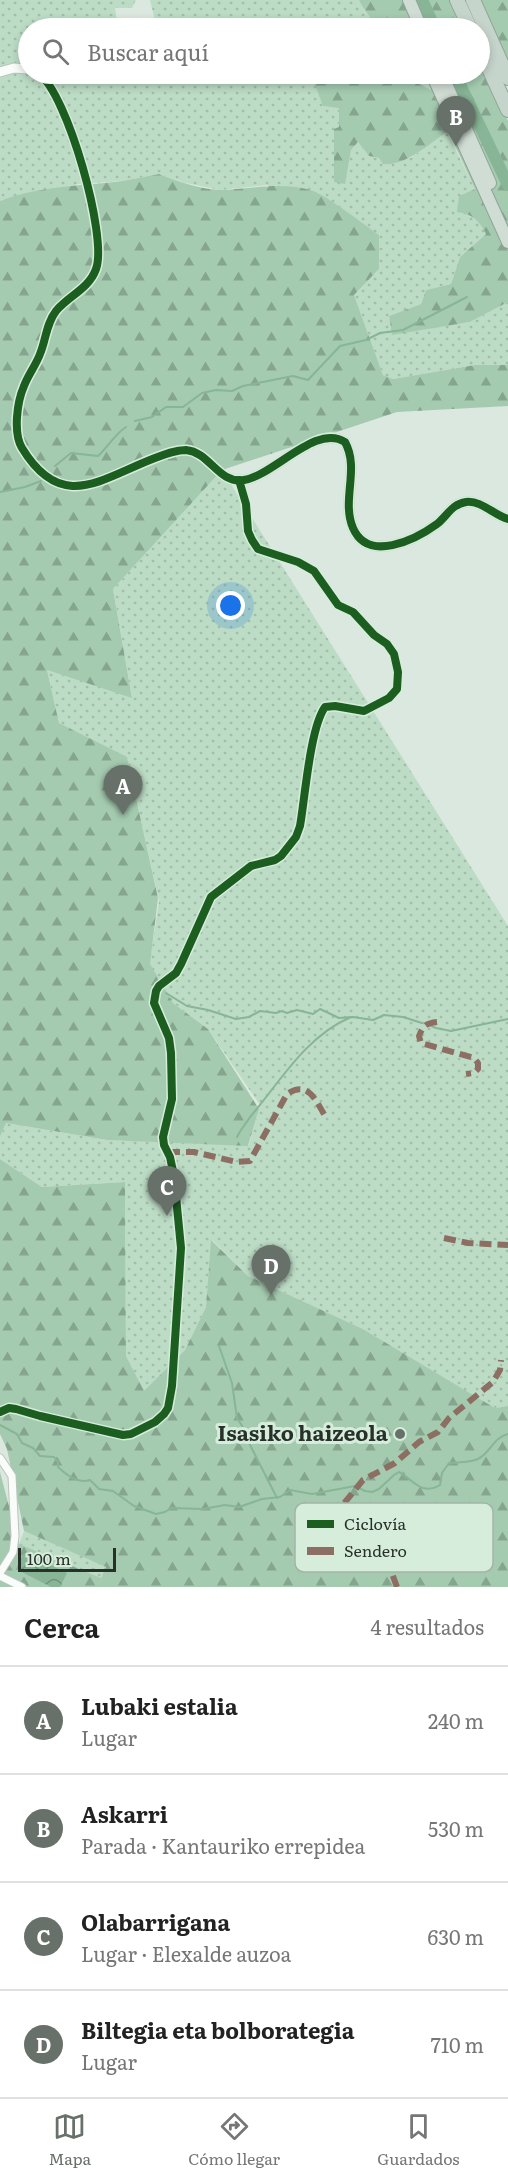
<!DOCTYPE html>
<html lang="es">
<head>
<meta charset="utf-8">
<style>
  body { margin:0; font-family:Literata,serif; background:#f6f6f6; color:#222 }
  .scale { position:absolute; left:18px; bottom:15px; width:98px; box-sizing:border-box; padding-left:6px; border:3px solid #28302a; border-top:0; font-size:16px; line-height:21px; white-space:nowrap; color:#28302a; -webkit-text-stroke:4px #d6eddc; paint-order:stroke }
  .you { position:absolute; left:231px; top:606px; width:21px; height:21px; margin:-15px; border:4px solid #fff; border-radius:50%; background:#1a73e8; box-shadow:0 0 0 9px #1a73e833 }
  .badge { display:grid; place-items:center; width:39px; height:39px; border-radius:50%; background:#677069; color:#fff; font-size:20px; font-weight:700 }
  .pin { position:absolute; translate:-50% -50px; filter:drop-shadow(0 2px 3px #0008) }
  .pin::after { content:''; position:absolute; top:32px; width:21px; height:18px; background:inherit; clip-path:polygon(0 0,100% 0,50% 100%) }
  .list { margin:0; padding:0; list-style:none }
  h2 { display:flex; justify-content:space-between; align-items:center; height:78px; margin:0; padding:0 24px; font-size:26px }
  h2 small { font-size:20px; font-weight:400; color:#767676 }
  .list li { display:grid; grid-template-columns:39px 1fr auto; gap:18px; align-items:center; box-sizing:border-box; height:108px; padding:0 24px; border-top:2px solid #e0e0e0 }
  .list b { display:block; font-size:22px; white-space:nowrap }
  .list p { margin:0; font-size:20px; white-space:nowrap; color:#767676 }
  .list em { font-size:20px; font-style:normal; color:#767676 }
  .icon { flex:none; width:33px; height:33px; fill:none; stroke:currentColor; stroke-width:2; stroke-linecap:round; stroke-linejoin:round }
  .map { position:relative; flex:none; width:508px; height:1587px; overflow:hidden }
  .search { position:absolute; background:#fff; box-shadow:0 3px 9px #0003; left:18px; right:18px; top:18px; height:66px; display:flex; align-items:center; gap:15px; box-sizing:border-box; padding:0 21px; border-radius:33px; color:#767676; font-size:22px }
  .sheet { height:510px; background:#fff }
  nav { display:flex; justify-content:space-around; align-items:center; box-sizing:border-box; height:84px; border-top:2px solid #e0e0e0; background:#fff; font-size:16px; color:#767676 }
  nav a { display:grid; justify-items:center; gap:3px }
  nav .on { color:#677069 }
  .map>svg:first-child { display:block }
</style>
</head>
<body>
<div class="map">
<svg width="508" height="1587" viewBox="0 0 508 1587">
  <defs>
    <pattern id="grass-dots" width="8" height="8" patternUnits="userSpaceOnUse" patternTransform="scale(1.5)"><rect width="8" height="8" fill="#bcdcc5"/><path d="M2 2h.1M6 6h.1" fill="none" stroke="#a2bda9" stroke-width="1.8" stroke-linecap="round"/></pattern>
    <pattern id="forest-firs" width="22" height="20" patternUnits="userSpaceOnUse" patternTransform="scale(1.5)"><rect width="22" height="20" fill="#a4cbb0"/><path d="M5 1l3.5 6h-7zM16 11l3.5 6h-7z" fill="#86a58f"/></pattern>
    <pattern id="water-waves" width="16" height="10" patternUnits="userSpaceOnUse" patternTransform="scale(1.5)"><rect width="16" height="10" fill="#87b596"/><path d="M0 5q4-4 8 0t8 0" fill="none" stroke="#6e947b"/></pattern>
  </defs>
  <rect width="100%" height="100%" fill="#dbe8df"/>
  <!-- grass -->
  <g fill="url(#grass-dots)">
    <path d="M0,0H136L132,8H115L118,28H28V74H314V82L339,108L344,184L351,150L358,142L369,156L379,158H410L447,132L475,189L463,212L481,223L487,233L460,257L451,284L426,290L421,304L389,316L392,334L470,322L508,302V365H475L393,379L383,375L354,295L379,269L267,185L220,190L186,183L159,174L121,181L79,184L11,197L0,201Z"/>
    <path d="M150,0H359C363,10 373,18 375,28H157Z"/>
    <path d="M400,74H430L431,90Z"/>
    <path d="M222,470L508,926V1406L495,1408L363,1329L248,1276L212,1240L206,1307L185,1350L144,1392L126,1356L125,1182L42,1187L0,1159V1137L6,1123L107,1140L249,1145L260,1105L208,1029L173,1003L149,967L159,901L127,758L59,723L47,670L132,697L113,589Z"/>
    <path d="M24,1531L106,1566L101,1579L19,1544Z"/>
  </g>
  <!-- forest -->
  <g fill="url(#forest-firs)">
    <path d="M359,0H454L467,28H375C373,18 363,10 359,0Z"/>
    <path d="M477,0H508V66Z"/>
    <path d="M480,57L508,121V302L470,322L392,335L389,316L421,304L426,290L451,284L460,257L486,234C481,222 471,213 457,212L459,196L475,189L453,141L447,132C429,144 406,166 383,164L379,158L369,156L358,142L351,150L345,184L334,182V129L339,127V108L323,106L314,82V74H341L345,78L351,74H400L431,90L430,74H480Z"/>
    <path d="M159,174C178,181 201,190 222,190C253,189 282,181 313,191C329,197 363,224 379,235V269L354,295L383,375L393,379L475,365H508V406L397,412L222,470L113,589L132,698L47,670L59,723L127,757L158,898L150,964L173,1003L208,1029L259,1109L248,1146L107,1140L6,1123L0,1137V201C38,186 81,186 122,181C134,179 147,176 159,174Z"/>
    <path d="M0,1159L42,1187L125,1182L126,1356L144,1391L185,1350L206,1307L211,1240L248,1276L363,1329L495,1408L508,1406V1587H0V1472L19,1544L101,1578L106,1567L24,1531L7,1449L0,1434Z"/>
  </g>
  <!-- water -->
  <path fill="url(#water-waves)" d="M24,1552L67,1573L60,1587H51L16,1569Z"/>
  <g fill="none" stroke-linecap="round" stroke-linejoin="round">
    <!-- stream -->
    <g stroke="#87b596" stroke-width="2">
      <path d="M135,421L152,417L166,407H183L202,393L216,390L232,391L243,386L293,376L308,380L340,346L366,340L380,333L403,330L467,297"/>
      <path d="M55,466L71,453L98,456C108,447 114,435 126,427"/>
      <path d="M0,492L25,487L41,481"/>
      <path d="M166,993L187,1006L208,1010L236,1019L249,1017L260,1011L276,1013L282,1011L287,1013L297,1010L313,1014L320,1009L339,1018L353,1017L373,1020L384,1015L403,1017L422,1023"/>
      <path d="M429,1025L436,1028L451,1031L508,1019"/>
      <path d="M237,1137C246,1120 259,1107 270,1092C293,1062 316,1032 351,1017"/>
      <path d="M219,1346L232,1383L237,1418L246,1432L249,1443L277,1498"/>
      <path d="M0,1425L17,1434L22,1443L33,1448L40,1456L54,1457L58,1462V1467C67,1475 77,1484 90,1480L99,1489L113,1491L134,1506L156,1514L165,1512L171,1508L203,1509L225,1505L239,1507L262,1499L280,1497L290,1490L312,1494L355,1486L365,1491L372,1492L379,1489L394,1475L399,1472C414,1480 421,1496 440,1485L442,1473L449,1463C459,1462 469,1463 478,1459C490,1453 494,1437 508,1434"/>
    </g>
    <!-- river -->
    <g stroke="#87b596" stroke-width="12">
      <path d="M422,0L435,28"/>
      <path d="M455,74L508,185"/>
    </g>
    <defs>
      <g id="minor">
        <path d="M0,1412L9,1408L16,1409L40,1416L123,1435L131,1434L155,1422L164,1414L168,1408L172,1386L181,1248L174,1176L170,1157L164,1145L163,1137L172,1099L171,1053L169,1038L154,1003L156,991L159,986L176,973L181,964L211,897L251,866L275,860L281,856L296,837L300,826C305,798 310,728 325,707L335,706L364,711L389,698L397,689L398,672L394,654L387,644L374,635L353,612L338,605L314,571L298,562L258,549L252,540L248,531L246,504L239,480"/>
        <path d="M0,1458L12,1476L15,1536L13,1552L0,1573"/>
        <path d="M0,1576L22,1587"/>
      </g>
      <g id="tertiary">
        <path d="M0,72L14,68L28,69"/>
        <path d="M39,74C67,93 108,237 96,269C89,289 68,296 56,311C46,324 46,340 40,354C36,365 28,375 24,386C17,402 13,433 22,448C62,514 102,478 155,458C165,454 175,450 186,450C210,452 218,484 244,480C275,475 316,423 345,442C360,469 341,500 353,528C368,563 415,540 437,524C447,516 452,504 466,502C481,500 494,515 508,519"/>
      </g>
      <g id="trunk">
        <path d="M409,0L421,28"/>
        <path d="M432,74L508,242"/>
        <path d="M446,84L490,183"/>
      </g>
      <g id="motorway">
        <path d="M457,0L470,28"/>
        <path d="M473,0L508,78"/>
        <path d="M480,49L508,110"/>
      </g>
    </defs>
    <!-- minor casing -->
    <use href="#minor" stroke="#bac4bd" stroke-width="9"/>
    <!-- tertiary casing -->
    <use href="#tertiary" stroke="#bac4bd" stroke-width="11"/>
    <!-- trunk casing -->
    <use href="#trunk" stroke="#90a497" stroke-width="14"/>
    <!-- motorway casing -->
    <use href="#motorway" stroke="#90a497" stroke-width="16"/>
    <!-- minor -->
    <use href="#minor" stroke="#fafcfa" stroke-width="7"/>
    <!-- tertiary -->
    <use href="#tertiary" stroke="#fafcfa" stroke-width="9"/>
    <!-- trunk -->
    <use href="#trunk" stroke="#d0ddd4" stroke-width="12"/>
    <!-- motorway -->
    <use href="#motorway" stroke="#c6d5cb" stroke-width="14"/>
    <!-- quiet -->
    <g stroke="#8d6e63" stroke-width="6" stroke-dasharray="12 6" stroke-linecap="butt">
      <path d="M437,1022C426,1023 423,1026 419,1036L421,1043L474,1058L478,1063V1069L474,1073L466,1074"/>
      <path d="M168,1152H194L237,1162L250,1161L287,1094C309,1079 316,1102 327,1119"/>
      <path d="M444,1238L468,1243L508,1245"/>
      <path d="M397,1587L390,1568L383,1558L359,1535L344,1525L340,1516L341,1507L363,1480L395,1463L419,1442L438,1432L449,1418L493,1382L500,1370L501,1360"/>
    </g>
    <defs>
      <g id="cycleway">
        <path d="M39,74C67,93 108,237 96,269C89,289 68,296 56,311C46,324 46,340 40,354C36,365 28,375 24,386C17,402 13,433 22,448C62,514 102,478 155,458C165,454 175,450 186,450C210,452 218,484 244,480C275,475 316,423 345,442C360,469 341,500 353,528C368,563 415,540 437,524C447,516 452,504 466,502C481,500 494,515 508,519"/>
        <path d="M0,1412L9,1408L16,1409L40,1416L123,1435L131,1434L155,1422L164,1414L168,1408L172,1386L181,1248L174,1176L170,1157L164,1145L163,1137L172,1099L171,1053L169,1038L154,1003L156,991L159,986L176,973L181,964L211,897L251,866L275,860L281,856L296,837L300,826C305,798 310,728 325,707L335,706L364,711L389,698L397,689L398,672L394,654L387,644L374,635L353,612L338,605L314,571L298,562L258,549L252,540L248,531L246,504L239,480"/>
      </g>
    </defs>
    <!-- cycleway casing -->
    <use href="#cycleway" stroke="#d6eddc" stroke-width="11"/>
    <!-- cycleway -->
    <use href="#cycleway" stroke="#1b5e20" stroke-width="8"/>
  </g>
  <!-- markers -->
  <circle fill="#677069" stroke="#d6eddc" stroke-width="2" cx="400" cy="1434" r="6"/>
  <g text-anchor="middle" stroke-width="6" stroke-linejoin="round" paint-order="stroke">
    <!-- poi labels -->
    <g font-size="21" font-weight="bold" fill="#28302a" stroke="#d6eddc" text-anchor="end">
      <text x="388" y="1441">Isasiko haizeola</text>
    </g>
  </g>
  <!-- legend -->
  <rect x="295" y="1503" width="198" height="69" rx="9" fill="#d6eddc" stroke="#a2b4a7" stroke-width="1.5"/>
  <rect x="307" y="1520" width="27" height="8" fill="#1b5e20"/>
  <rect x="307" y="1547" width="27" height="8" fill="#8d6e63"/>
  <g font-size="16" fill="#28302a">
    <text x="344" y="1530">Ciclovía</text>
    <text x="344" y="1557">Sendero</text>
  </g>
</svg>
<div class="scale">100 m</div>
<div class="you"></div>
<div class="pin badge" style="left:123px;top:815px">A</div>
<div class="pin badge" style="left:456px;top:146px">B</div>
<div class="pin badge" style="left:167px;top:1216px">C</div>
<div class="pin badge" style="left:271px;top:1295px">D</div>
<div class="search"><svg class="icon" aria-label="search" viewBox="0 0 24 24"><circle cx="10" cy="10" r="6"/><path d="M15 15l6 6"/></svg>Buscar aquí</div>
</div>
<section class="sheet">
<h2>Cerca<small>4 resultados</small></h2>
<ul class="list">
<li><span class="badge">A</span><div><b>Lubaki estalia</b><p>Lugar</p></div><em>240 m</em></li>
<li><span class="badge">B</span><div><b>Askarri</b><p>Parada · Kantauriko errepidea</p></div><em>530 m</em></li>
<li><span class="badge">C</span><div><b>Olabarrigana</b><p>Lugar · Elexalde auzoa</p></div><em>630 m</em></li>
<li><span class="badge">D</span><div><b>Biltegia eta bolborategia</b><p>Lugar</p></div><em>710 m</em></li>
</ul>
</section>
<nav>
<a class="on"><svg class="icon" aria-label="map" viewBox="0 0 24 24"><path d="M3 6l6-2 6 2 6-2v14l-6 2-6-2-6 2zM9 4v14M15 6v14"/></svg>Mapa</a>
<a><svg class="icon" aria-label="directions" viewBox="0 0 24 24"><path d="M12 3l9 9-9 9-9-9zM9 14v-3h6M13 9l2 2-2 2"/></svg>Cómo llegar</a>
<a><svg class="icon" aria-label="saved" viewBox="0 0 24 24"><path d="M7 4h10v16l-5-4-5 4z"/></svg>Guardados</a>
</nav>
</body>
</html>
